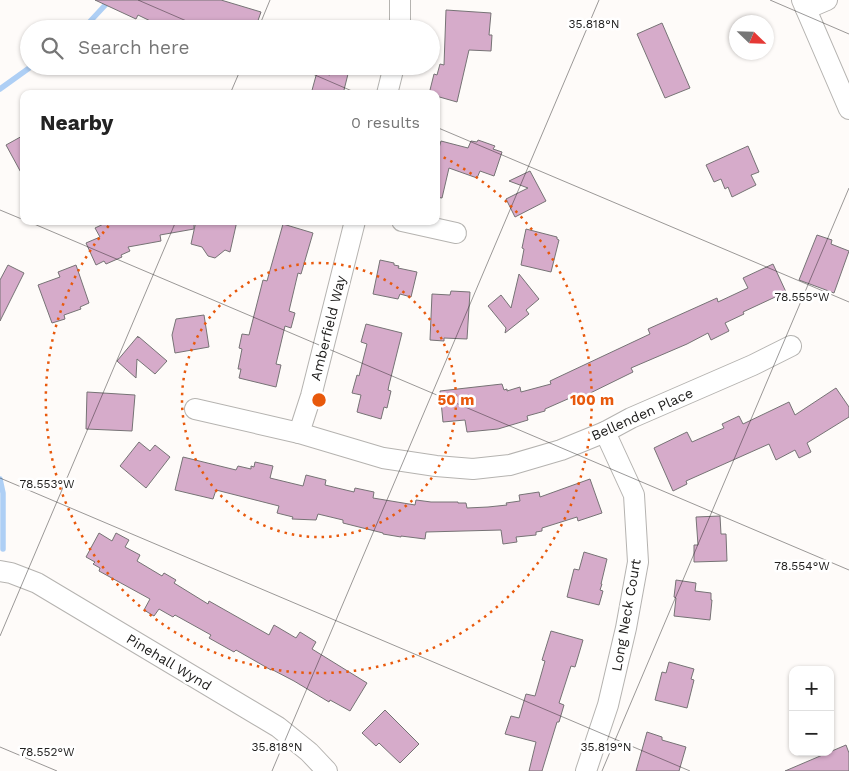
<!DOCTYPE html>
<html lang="en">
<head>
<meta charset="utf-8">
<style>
  body { margin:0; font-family:"Work Sans",sans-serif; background:#f2f2f2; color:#222 }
  .controls { position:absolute; right:15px; bottom:15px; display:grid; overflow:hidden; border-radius:10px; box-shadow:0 1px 4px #0004 }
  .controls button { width:45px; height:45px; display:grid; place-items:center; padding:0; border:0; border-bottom:1px solid #e0e0e0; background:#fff; color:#222; font:25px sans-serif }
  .compass { position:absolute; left:729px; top:15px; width:45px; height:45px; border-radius:50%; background:#fff; box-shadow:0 1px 4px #0004; rotate:113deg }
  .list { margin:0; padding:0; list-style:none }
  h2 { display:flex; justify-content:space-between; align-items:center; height:65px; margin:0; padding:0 20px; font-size:21px }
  h2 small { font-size:16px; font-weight:400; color:#767676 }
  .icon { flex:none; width:28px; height:28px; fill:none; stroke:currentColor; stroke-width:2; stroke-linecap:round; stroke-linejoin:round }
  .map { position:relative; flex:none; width:849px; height:771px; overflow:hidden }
  .search { position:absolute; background:#fff; box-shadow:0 1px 4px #0004; left:20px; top:20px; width:420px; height:55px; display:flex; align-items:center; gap:12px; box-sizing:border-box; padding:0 18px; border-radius:28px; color:#767676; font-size:19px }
  .panel { position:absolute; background:#fff; box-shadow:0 1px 4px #0004; left:20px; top:90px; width:420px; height:135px; border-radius:10px }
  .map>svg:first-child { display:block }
</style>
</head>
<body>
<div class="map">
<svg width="849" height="771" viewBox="0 0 849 771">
  <rect width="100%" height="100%" fill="#fefbf9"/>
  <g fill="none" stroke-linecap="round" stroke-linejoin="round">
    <!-- stream -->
    <g stroke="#aecff5" stroke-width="5.5">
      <path d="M83,29L110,0"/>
      <path d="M0,89L32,66"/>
      <path d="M0,479L3,493V549"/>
    </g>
  </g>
  <!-- building -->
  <g fill="#d6abca" stroke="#767375">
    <path d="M95,0H221L261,12L255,29H167L138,15L136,19Z"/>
    <path d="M446,10L491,13L489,35H492L491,51L469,50L457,102L436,96V94H429L434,74L437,75L440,64L444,65Z"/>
    <path d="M662,23L690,88L665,98L637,34Z"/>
    <path d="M330,66H350L343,94H311L317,72L330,75Z"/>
    <path d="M24,135V178L6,145Z"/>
    <path d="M478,140L495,146L493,149L502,152L494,176L480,171L477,178L449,168L442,198L436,197V147L439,148L441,141L468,148L471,141L477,142Z"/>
    <path d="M748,146L759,172L751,175L756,185L732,197L728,187L725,189L721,179L714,182L706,165Z"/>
    <path d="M530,171L546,201L515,217L506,199L528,188L509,181Z"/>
    <path d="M110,221H194V229L160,235L161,241L128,247L130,251L121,255L122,257L106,264L104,261L96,265L86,243L100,237L95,228Z"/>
    <path d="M196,221H237L230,252L225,250L215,258L208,256L202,247L191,244Z"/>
    <path d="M283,224L313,233L301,274L298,273L289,311L295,313L291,328L285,326L276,364L281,365L276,387L239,378L241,369H238L242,349L239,348L242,334L249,335L263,280L267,281Z"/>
    <path d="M526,229L557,237V239L559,240L551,272L521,265L524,249L522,248Z"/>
    <path d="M817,235L832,240L831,244L849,251L834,293L799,280Z"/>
    <path d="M380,260L394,263V265L399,266L398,268L417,272L411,297L400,294L398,299L373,294Z"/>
    <path d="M773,264L786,292L743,312L744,314L725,323L729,331L711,340L708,333L687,344L631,368L633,372L572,402L570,398L545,409V411L527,416L528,420L498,429L467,432L465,420L443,422L440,391L502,384L504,390L507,389V391L520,387L521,392L551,384L550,381L650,334L648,329L717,298L718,302L748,288L743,278Z"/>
    <path d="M8,265L24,273L0,321V280Z"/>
    <path d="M76,265L89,303L80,307L81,309L64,315L65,319L52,323L38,285L60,277L58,272Z"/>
    <path d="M519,274L539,299L526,310L529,314L505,333L506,328L488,306L501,295L511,308Z"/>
    <path d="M451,291L470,292L467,339L444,338V341L430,340L432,294L450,295Z"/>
    <path d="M204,315L209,347L175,353L172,335L176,319Z"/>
    <path d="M366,324L402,333L389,385L388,390L391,391L387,408L384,407L381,419L357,412L361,395L352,393L357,375L359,376L367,344L361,342Z"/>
    <path d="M138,336V338L139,337L167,361L155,374L137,359L136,378L117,361Z"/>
    <path d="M836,388L849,407V417L807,443L811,452L799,458L795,450L776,460L769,444L686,481L687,484L673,491L654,448L687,432L692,442L724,428L722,424L739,416L743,424L789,402L795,415Z"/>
    <path d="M87,392L135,395L132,431L86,429Z"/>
    <path d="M139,442L150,451L155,445L170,457L146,488L120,466Z"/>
    <path d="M183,457L236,470L238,466L251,469V466L254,467L255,462L273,466L270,478L303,486L306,475L326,480L325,485L354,492L355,488L374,492L373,498L415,505L416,500L431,502H458V503H466L467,508L488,507L507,505L506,503L520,501L519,495L539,492L540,497L590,479L602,513L578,521L577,517L542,528V531L536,532V535L516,537L517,542L503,544L501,530L426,532L425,539L401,536V537L383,534V533L343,523V520L318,514L316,520L292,519L293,517L277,513L279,506L216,490L213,499L175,490Z"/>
    <path d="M720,516L721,534H726L727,561L694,562V545H698L696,517Z"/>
    <path d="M99,533L112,541L116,533L129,540L125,547L140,555L137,561L162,576L164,573L176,580L174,583L208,604L209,601L269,635L274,625L296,638L300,632L316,642L312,649L367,683L350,711L330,700L329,702L294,681L271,669V670L236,650L234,652L209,638L211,635L175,615L173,617L159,609L154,616L144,610L150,599L99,571L100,568L93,564L95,562L86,557Z"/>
    <path d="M584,552L607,559L601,584H602L600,590L603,591L599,605L567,597L574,569L579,570Z"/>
    <path d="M676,580L696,583L695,591L711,593V600H712L710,620L674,616L676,598L674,597Z"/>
    <path d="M551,631L583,640L575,667L571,666L559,703L564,705L559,722H557L542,771H529L536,742L505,734L511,716L519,718L526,694L535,696L545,661L542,660Z"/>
    <path d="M669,662L694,669L691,679L694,680L687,708L655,700L662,672L666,673Z"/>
    <path d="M385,710L419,744L400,763L379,743L376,746L362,733Z"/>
    <path d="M647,732L662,737V740L686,747L679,771H636Z"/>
    <path d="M846,745L849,753V771H785Z"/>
  </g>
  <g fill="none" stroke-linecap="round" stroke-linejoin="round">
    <defs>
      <g id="minor">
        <path d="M400,0V29"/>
        <path d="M802,0L849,109"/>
        <path d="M806,9L827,0"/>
        <path d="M387,94L394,66"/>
        <path d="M402,221L456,233"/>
        <path d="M195,409L299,433L383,458L436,466L473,469L510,465L561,450L605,432L631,418L753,365L791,346"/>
        <path d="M299,433L311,396L355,221"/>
        <path d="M0,571L11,573L37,583L278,727L309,752L327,771"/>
        <path d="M586,771L608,705L626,628L638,562L634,495L605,432"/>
      </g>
    </defs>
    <!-- minor casing -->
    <use href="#minor" stroke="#b5b3b0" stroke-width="22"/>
    <!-- minor -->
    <use href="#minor" stroke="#fff" stroke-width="20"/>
  </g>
  <!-- ticks -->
  <path fill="none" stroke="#21201f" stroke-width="1" stroke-opacity="0.45" d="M138,0L205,29M770,0L849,34M258,29L270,0M294,66L359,94M230,94L242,66M436,127L849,302M0,210L24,220M27,221L849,570M0,478L690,771M0,636L176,221M0,747L57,771M272,771L599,0M602,771L849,188"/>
  <!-- distance rings -->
  <g fill="none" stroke="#e8590c" stroke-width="2.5" stroke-dasharray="2.5 5">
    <circle cx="319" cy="400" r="137"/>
    <path d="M437 154A273 273 0 1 1 111 223"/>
  </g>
  <g text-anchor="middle" stroke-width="5" stroke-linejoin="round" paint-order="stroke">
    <!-- street labels -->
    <g font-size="14" fill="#21201f" stroke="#fff">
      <text transform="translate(328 328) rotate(-76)" y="5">Amberfield Way</text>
      <text transform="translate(642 414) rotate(-24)" y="5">Bellenden Place</text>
      <text transform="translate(626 615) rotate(-80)" y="5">Long Neck Court</text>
      <text transform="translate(169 662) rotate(31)" y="5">Pinehall Wynd</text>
    </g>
  </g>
  <g font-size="12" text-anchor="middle" fill="#21201f" stroke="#fff" stroke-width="5" stroke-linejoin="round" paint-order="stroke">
    <text x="594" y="28">35.818°N</text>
    <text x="802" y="301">78.555°W</text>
    <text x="47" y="488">78.553°W</text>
    <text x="802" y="570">78.554°W</text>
    <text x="277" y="751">35.818°N</text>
    <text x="606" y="751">35.819°N</text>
    <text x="47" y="756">78.552°W</text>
  </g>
  <circle cx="319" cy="400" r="8" fill="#e8590c" stroke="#fff" stroke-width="2.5"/>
  <g font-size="15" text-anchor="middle" font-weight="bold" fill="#e8590c" stroke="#fff" stroke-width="5" stroke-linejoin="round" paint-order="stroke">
    <text x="456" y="405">50 m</text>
    <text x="592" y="405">100 m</text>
  </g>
</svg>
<div class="controls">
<button>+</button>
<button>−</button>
</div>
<svg class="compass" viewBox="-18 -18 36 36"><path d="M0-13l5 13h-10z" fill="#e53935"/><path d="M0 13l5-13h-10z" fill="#767676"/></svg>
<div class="search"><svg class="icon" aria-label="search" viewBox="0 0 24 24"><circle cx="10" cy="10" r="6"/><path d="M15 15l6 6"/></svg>Search here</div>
<section class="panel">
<h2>Nearby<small>0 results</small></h2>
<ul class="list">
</ul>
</section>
</div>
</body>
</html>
